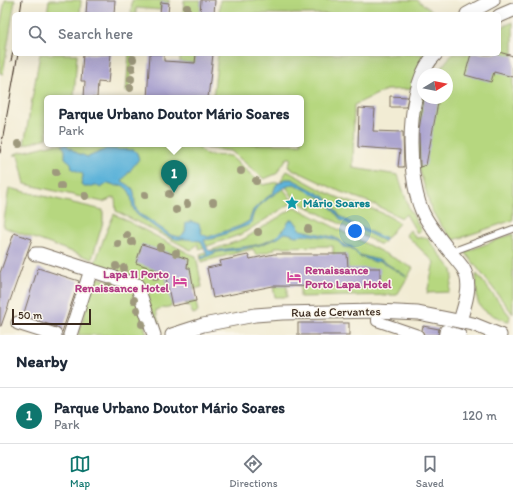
<!DOCTYPE html>
<html lang="en">
<head>
<meta charset="utf-8">
<style>
  body { margin:0; font-family:Itim,sans-serif; background:#f6f6f7; color:#1f2937 }
  .compass { position:absolute; left:417px; top:68px; width:36px; height:36px; border-radius:50%; background:#fff; box-shadow:0 4px 16px #0002; rotate:80deg }
  .scale { position:absolute; left:12px; bottom:10px; width:79px; box-sizing:border-box; padding-left:4px; border:2px solid #3b2a1e; border-top:0; font-size:11px; line-height:14px; white-space:nowrap; color:#3b2a1e; -webkit-text-stroke:3px #fbf7ec; paint-order:stroke }
  .you { position:absolute; left:355px; top:231px; width:14px; height:14px; margin:-10px; border:3px solid #fff; border-radius:50%; background:#1a73e8; box-shadow:0 0 0 6px #1a73e833 }
  .badge { display:grid; place-items:center; width:26px; height:26px; border-radius:50%; background:#0f766e; color:#fff; font-size:13px; font-weight:700 }
  .pin { position:absolute; translate:-50% -33px; filter:drop-shadow(0 1px 2px #0008) }
  .pin::after { content:''; position:absolute; top:21px; width:14px; height:12px; background:inherit; clip-path:polygon(0 0,100% 0,50% 100%) }
  .popup { position:absolute; left:44px; top:95px; width:260px; height:52px; box-sizing:border-box; display:grid; place-content:center; border-radius:6px; background:#fff; filter:drop-shadow(0 1px 3px #0005); font-size:13px; white-space:nowrap; color:#747a83 }
  .popup b { font-size:15px; color:#1f2937 }
  .popup::after { content:''; position:absolute; left:50%; top:100%; margin-left:-8px; border:8px solid transparent; border-top-color:#fff }
  .list { margin:0; padding:0; list-style:none }
  h2 { display:flex; justify-content:space-between; align-items:center; height:52px; margin:0; padding:0 16px; font-size:17px }
  h2 small { font-size:13px; font-weight:400; color:#747a83 }
  .list li { display:grid; grid-template-columns:26px 1fr auto; gap:12px; align-items:center; box-sizing:border-box; height:56px; padding:0 16px; border-top:1px solid #e0e1e3 }
  .list b { display:block; font-size:15px; white-space:nowrap }
  .list p { margin:0; font-size:13px; white-space:nowrap; color:#747a83 }
  .list em { font-size:13px; font-style:normal; color:#747a83 }
  .icon { flex:none; width:22px; height:22px; fill:none; stroke:currentColor; stroke-width:2; stroke-linecap:round; stroke-linejoin:round }
  .map { position:relative; flex:none; width:513px; height:335px; overflow:hidden }
  .search { position:absolute; background:#fff; box-shadow:0 4px 16px #0002; left:12px; right:12px; top:12px; height:44px; display:flex; align-items:center; gap:10px; box-sizing:border-box; padding:0 14px; border-radius:6px; color:#747a83; font-size:15px }
  .sheet { height:108px; background:#fff }
  nav { display:flex; justify-content:space-around; align-items:center; box-sizing:border-box; height:56px; border-top:1px solid #e0e1e3; background:#fff; font-size:11px; color:#747a83 }
  nav a { display:grid; justify-items:center; gap:2px }
  nav .on { color:#0f766e }
  .map>svg:first-child { display:block }
</style>
</head>
<body>
<div class="map">
<svg width="513" height="335" viewBox="0 0 513 335">
  <rect width="100%" height="100%" fill="#fbf7ec"/>
  <filter id="ink" filterUnits="userSpaceOnUse"><feTurbulence type="fractalNoise" baseFrequency=".025" numOctaves="2"/><feDisplacementMap in="SourceGraphic" scale="8" xChannelSelector="R" yChannelSelector="G"/><feConvolveMatrix kernelMatrix="1 2 1 2 8 2 1 2 1" color-interpolation-filters="sRGB"/></filter>
  <filter id="wash" filterUnits="userSpaceOnUse"><feTurbulence type="fractalNoise" baseFrequency=".012" numOctaves="4" result="noise"/><feDisplacementMap in="SourceGraphic" scale="16" xChannelSelector="R" yChannelSelector="G"/><feGaussianBlur stdDeviation="0.9" result="paint"/><feColorMatrix in="noise" values="0 0 0 0 0 0 0 0 0 0 0 0 0 0 0 0 0 1.4 0 .05"/><feComposite in="paint" operator="in"/></filter>
  <g filter="url(#wash)">
    <rect width="100%" height="100%" fill="#f2ecd4"/>
    <!-- green -->
    <g fill="#b6d77f" stroke="#78804e">
      <path d="M5,0H15L3,74L0,73V28Z"/>
      <path d="M49,0H81L80,14H47Z"/>
      <path d="M132,0H169V3H161L160,10L136,8V14H131Z"/>
      <path d="M184,0H201L200,14H183Z"/>
      <path d="M220,0H417L437,14H219Z"/>
      <path d="M513,22V220L454,240L452,239L440,224L431,209L419,168H416L415,124L422,97L423,96V98H447V74H436L452,54H499V29Z"/>
      <path d="M40,54H77L74,98H47V138L24,145Z"/>
      <path d="M129,54H133L130,91L126,92Z"/>
      <path d="M180,54H196L195,63L180,62Z"/>
      <path d="M218,54H427L412,89L386,90L354,105L353,168L398,175L409,208L421,230L417,233L406,214L402,218L369,202L341,192L288,167L291,158H287L276,174L264,179L231,151L206,148L203,144H301V98H213Z"/>
      <path d="M54,144H195L206,155L230,156L263,185L278,182L292,200L290,204L242,234L199,249L198,244L191,250L116,211L115,197L103,202L25,184L18,155H13L14,154Z"/>
      <path d="M287,171C304,180 322,191 339,198C359,206 381,209 399,223L381,245L296,201L281,180Z"/>
      <path d="M9,188L103,210V222L92,259L3,227Z"/>
      <path d="M295,207L413,268L397,295L300,297V286L348,268L347,255H333V246L275,247L274,250L256,255L253,249L201,262L200,254L244,239Z"/>
      <path d="M114,214L188,253L196,256L202,287L194,289L187,268L188,259L142,245L165,273L172,306L156,310L160,330L157,332L140,280L94,266L105,235Z"/>
      <path d="M410,230L416,238L426,237L452,270L453,276L449,292L427,293L434,262L406,235Z"/>
      <path d="M513,234V314L465,252Z"/>
      <path d="M477,274L510,316L509,321H507C495,316 478,312 477,297C476,289 477,282 476,275Z"/>
      <path d="M93,276L134,289L147,335H78L86,309L83,307Z"/>
      <path d="M273,286H287V297H275Z"/>
      <path d="M196,301L198,312L193,314L189,306L185,304Z"/>
    </g>
    <!-- water -->
    <path fill="#5db3d9" stroke="#4c6e7c" d="M65,144L77,153L88,157L106,149L134,150L137,153L139,159L122,181C125,183 131,186 133,189C137,199 131,212 145,217L171,235L180,237L185,232L186,223L191,221L199,224L202,234L208,237L240,226L249,221L253,210L261,202L273,193L276,185L285,179H292L325,197L340,216L349,222L386,239L384,241L341,220L325,200L294,184C286,185 260,203 255,211C252,215 253,221 249,225L212,239L204,240L208,250C214,253 221,249 227,249C244,246 264,247 278,235C283,231 286,225 290,220L293,219L301,230L333,237L340,240L345,245L352,247L360,255L374,259L381,260L406,276L380,261L375,262L359,256L351,248L343,247L339,242L333,239L310,235L295,236L290,234L285,233L278,238L260,245L243,249L217,252L202,259L201,257L207,254L201,241C195,241 191,239 185,239C182,238 180,240 176,239C167,237 154,227 147,221C143,218 138,217 135,212C129,201 135,193 122,185L117,186L108,183L101,188L95,185L90,187H84L81,184L83,176L82,173L72,169L71,163L65,158V150L62,145Z"/>
    <g id="blocks">
      <!-- building -->
      <g fill="#ada6d0">
        <path d="M87,0H115L114,14H86Z"/>
        <path d="M201,0H215L214,14H200Z"/>
        <path d="M161,2L169,3L168,14H160Z"/>
        <path d="M499,52L513,56V77L494,72L491,82L465,75L471,54H499Z"/>
        <path d="M83,54H111L108,83L98,82L97,98H84L85,81H81Z"/>
        <path d="M150,54H164V61L195,63L196,54H213L208,98H147Z"/>
        <path d="M390,96L408,97L406,107H390Z"/>
        <path d="M424,98H436L434,101L438,103L426,165L420,167L419,130Z"/>
        <path d="M359,108L375,109L373,131L403,132L404,167H398L400,150L358,147Z"/>
        <path d="M14,233L32,239L1,326H0V273Z"/>
        <path d="M142,244L188,259L187,268H190L196,301L172,306L165,273L136,263Z"/>
        <path d="M274,254H347L348,268H380V287L273,286L213,298L207,268L221,265L220,261L248,255L250,259Z"/>
        <path d="M38,268L79,281L62,332L57,327L23,316Z"/>
        <rect x="298" y="323" width="51" height="12"/>
        <path d="M423,326L439,329L438,335H424L422,330Z"/>
      </g>
    </g>
  </g>
  <g filter="url(#ink)">
    <use href="#blocks" fill-opacity="0" stroke="#7b6e5e" stroke-width="1"/>
    <g fill="none" stroke-linecap="round" stroke-linejoin="round">
      <defs>
        <path id="service" d="M451,252L513,229"/>
        <g id="pedestrian">
          <path d="M377,311V321L418,335"/>
          <path d="M444,335L445,330L461,335"/>
        </g>
        <g id="minor">
          <path d="M467,14L493,0"/>
          <path d="M499,16L513,10"/>
          <path d="M436,54C405,82 406,174 422,211C429,228 451,252 463,268C473,285 465,303 460,321"/>
          <path d="M35,254H40L137,285L154,335"/>
          <path d="M18,323L55,335"/>
          <path d="M70,335L91,270"/>
          <path d="M172,335L203,325L255,315L282,313L377,311L418,313L473,324L500,335"/>
        </g>
      </defs>
      <!-- service casing -->
      <use href="#service" stroke="#7b6e5e" stroke-width="8"/>
      <!-- pedestrian casing -->
      <use href="#pedestrian" stroke="#7b6e5e" stroke-width="12"/>
      <!-- minor casing -->
      <use href="#minor" stroke="#7b6e5e" stroke-width="15"/>
      <!-- service -->
      <use href="#service" stroke="#fff" stroke-width="6"/>
      <!-- pedestrian -->
      <use href="#pedestrian" stroke="#fff" stroke-width="10"/>
      <!-- minor -->
      <use href="#minor" stroke="#fff" stroke-width="13"/>
      <!-- tram -->
      <g stroke="#3b2a1e" stroke-width="1">
        <path d="M20,14L22,0"/>
        <path d="M11,61L14,47"/>
        <path d="M0,153L18,54"/>
      </g>
    </g>
    <!-- trees -->
    <g fill="#9e997d">
      <circle cx="187" cy="8" r="4"/>
      <circle cx="133" cy="59" r="4"/>
      <circle cx="132" cy="68" r="4"/>
      <circle cx="131" cy="79" r="4"/>
      <circle cx="130" cy="88" r="4"/>
      <circle cx="19" cy="144" r="4"/>
      <circle cx="241" cy="171" r="4"/>
      <circle cx="56" cy="172" r="4"/>
      <circle cx="256" cy="181" r="4"/>
      <circle cx="61" cy="186" r="4"/>
      <circle cx="169" cy="194" r="4"/>
      <circle cx="145" cy="195" r="4"/>
      <circle cx="85" cy="196" r="4"/>
      <circle cx="213" cy="202" r="4"/>
      <circle cx="187" cy="204" r="4"/>
      <circle cx="176" cy="210" r="4"/>
      <circle cx="308" cy="229" r="4"/>
      <circle cx="258" cy="232" r="4"/>
      <circle cx="127" cy="235" r="4"/>
      <circle cx="132" cy="242" r="4"/>
      <circle cx="118" cy="244" r="4"/>
      <circle cx="160" cy="247" r="4"/>
      <circle cx="176" cy="253" r="4"/>
      <circle cx="116" cy="266" r="4"/>
      <circle cx="124" cy="268" r="4"/>
      <circle cx="156" cy="277" r="4"/>
      <circle cx="109" cy="286" r="4"/>
      <circle cx="134" cy="300" r="4"/>
      <circle cx="137" cy="310" r="4"/>
      <circle cx="142" cy="324" r="4"/>
    </g>
  </g>
  <!-- icons -->
  <defs>
    <symbol id="sight-bare" viewBox="-9 -9 18 18"><path d="M0-6L1.8-2.2L6-1.7L2.9 1.2L3.7 5.4L0 3.3L-3.7 5.4L-2.9 1.2L-6-1.7L-1.8-2.2Z" fill="#0f9aa8" stroke="#fbf7ec" stroke-width="2.5" paint-order="stroke"/></symbol>
    <symbol id="hotel-bare" viewBox="-9 -9 18 18"><path d="M-6-4.5h1.5V1H6V5H4.5V3h-9V5H-6ZM-4 0a1.8 1.8 0 1 1 3.6 0ZM.5 0V-2.5h3Q6-2.5 6 0Z" fill="#d1479c" stroke="#fbf7ec" stroke-width="2.5" paint-order="stroke"/></symbol>
  </defs>
  <g fill-rule="evenodd">
    <use href="#sight-bare" x="282" y="193" width="20" height="20"/>
    <use href="#hotel-bare" x="284" y="267" width="20" height="20"/>
    <use href="#hotel-bare" x="170" y="271" width="20" height="20"/>
  </g>
  <g text-anchor="middle" stroke-width="3" stroke-linejoin="round" paint-order="stroke">
    <!-- culture labels -->
    <g font-size="12" font-weight="bold" fill="#0d838f" stroke="#fbf7ec" text-anchor="start">
      <text x="303" y="207">Mário Soares</text>
    </g>
    <!-- hotel labels -->
    <g font-size="12" font-weight="bold" fill="#b23c85" stroke="#fbf7ec" text-anchor="start">
      <text x="305" y="274">Renaissance<tspan x="305" dy="14">Porto Lapa Hotel</tspan></text>
      <text x="169" y="278" text-anchor="end">Lapa II Porto<tspan x="169" dy="14">Renaissance Hotel</tspan></text>
    </g>
    <!-- street labels -->
    <g font-size="12" fill="#3b2a1e" stroke="#fbf7ec">
      <text transform="translate(336 312) rotate(-1)" y="4">Rua de Cervantes</text>
    </g>
  </g>
</svg>
<svg class="compass" viewBox="-18 -18 36 36"><path d="M0-13l5 13h-10z" fill="#e53935"/><path d="M0 13l5-13h-10z" fill="#747a83"/></svg>
<div class="scale">50 m</div>
<div class="you"></div>
<div class="pin badge" style="left:174px;top:193px">1</div>
<div class="popup"><b>Parque Urbano Doutor Mário Soares</b>Park</div>
<div class="search"><svg class="icon" aria-label="search" viewBox="0 0 24 24"><circle cx="10" cy="10" r="6"/><path d="M15 15l6 6"/></svg>Search here</div>
</div>
<section class="sheet">
<h2>Nearby<small></small></h2>
<ul class="list">
<li><span class="badge">1</span><div><b>Parque Urbano Doutor Mário Soares</b><p>Park</p></div><em>120 m</em></li>
</ul>
</section>
<nav>
<a class="on"><svg class="icon" aria-label="map" viewBox="0 0 24 24"><path d="M3 6l6-2 6 2 6-2v14l-6 2-6-2-6 2zM9 4v14M15 6v14"/></svg>Map</a>
<a><svg class="icon" aria-label="directions" viewBox="0 0 24 24"><path d="M12 3l9 9-9 9-9-9zM9 14v-3h6M13 9l2 2-2 2"/></svg>Directions</a>
<a><svg class="icon" aria-label="saved" viewBox="0 0 24 24"><path d="M7 4h10v16l-5-4-5 4z"/></svg>Saved</a>
</nav>
</body>
</html>
